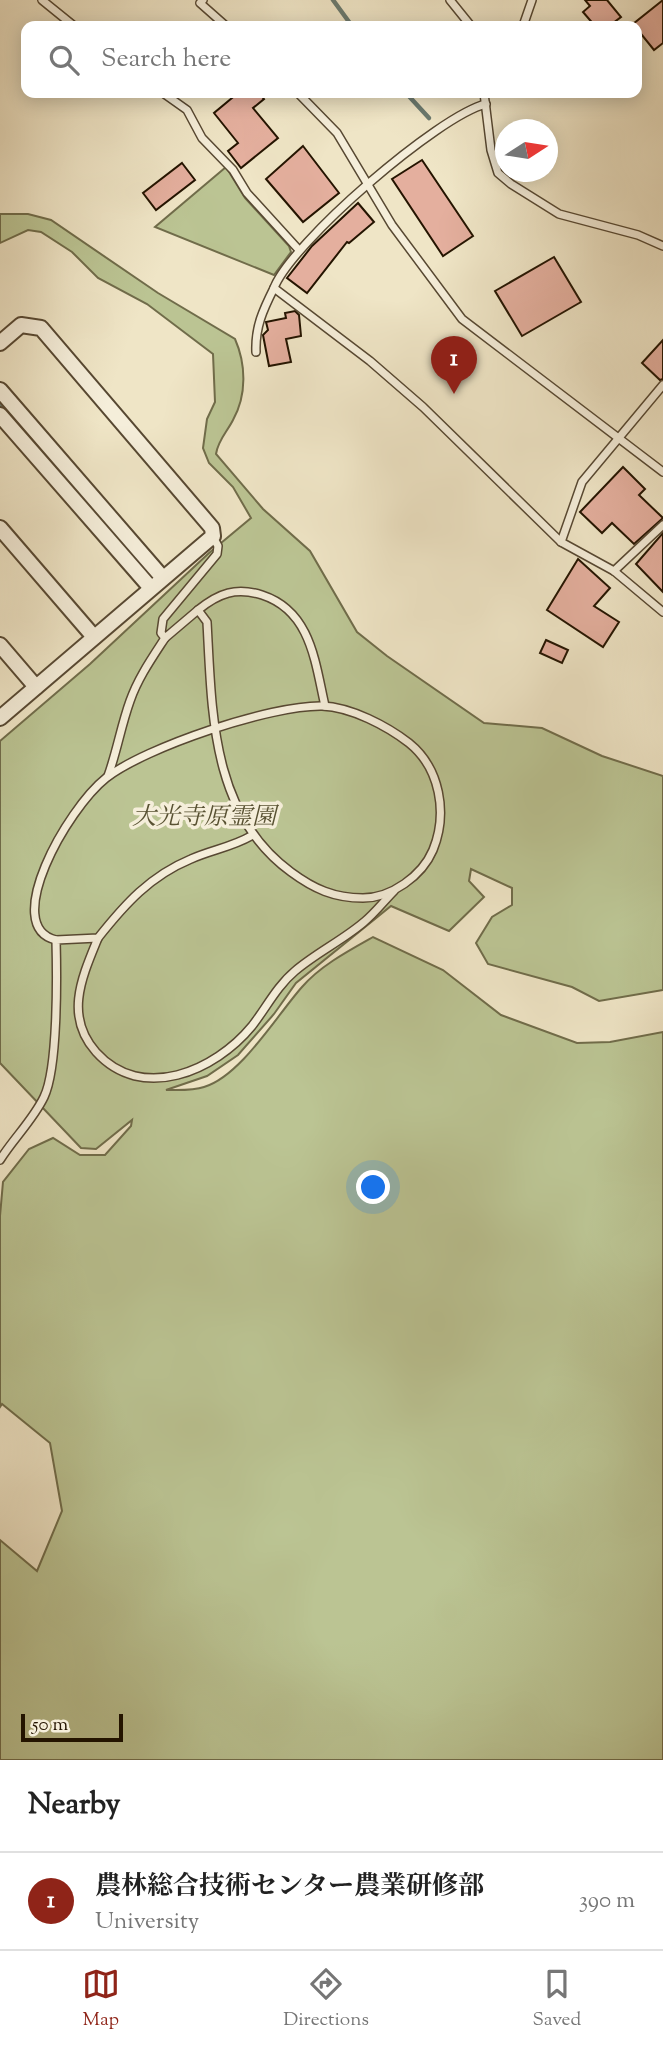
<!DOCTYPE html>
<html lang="en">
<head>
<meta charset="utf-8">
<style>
  body { margin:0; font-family:"Sorts Mill Goudy","Noto Serif JP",serif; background:#f2f2f2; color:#222 }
  .compass { position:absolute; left:495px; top:119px; width:63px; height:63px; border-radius:50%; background:#fff; box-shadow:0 4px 18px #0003; rotate:78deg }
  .scale { position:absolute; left:21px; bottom:18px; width:102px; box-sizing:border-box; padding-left:7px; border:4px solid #241400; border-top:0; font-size:19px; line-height:24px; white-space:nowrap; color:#241400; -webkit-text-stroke:5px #f5eeda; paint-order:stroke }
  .you { position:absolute; left:374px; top:1188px; width:24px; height:24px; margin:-18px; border:5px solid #fff; border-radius:50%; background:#1a73e8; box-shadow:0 0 0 10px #1a73e833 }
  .badge { display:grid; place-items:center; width:46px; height:46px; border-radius:50%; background:#8f2418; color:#fff; font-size:23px; font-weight:700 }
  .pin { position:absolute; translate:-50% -58px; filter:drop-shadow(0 2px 4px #0008) }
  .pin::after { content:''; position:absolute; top:37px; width:24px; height:21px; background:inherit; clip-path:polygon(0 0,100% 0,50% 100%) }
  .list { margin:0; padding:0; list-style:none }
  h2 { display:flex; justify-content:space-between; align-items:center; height:91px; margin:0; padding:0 28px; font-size:30px }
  h2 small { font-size:23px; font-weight:400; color:#767676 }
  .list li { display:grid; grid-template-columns:46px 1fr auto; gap:21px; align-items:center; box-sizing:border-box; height:98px; padding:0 28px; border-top:2px solid #e0e0e0 }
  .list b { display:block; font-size:26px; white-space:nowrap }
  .list p { margin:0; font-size:23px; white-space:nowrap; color:#767676 }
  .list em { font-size:23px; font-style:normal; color:#767676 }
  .icon { flex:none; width:38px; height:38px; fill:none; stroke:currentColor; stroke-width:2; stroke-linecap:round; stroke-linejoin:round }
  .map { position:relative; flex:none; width:663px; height:1760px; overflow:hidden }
  .search { position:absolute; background:#fff; box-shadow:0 4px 18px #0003; left:21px; right:21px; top:21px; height:77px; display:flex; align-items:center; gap:18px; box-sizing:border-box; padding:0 24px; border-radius:14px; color:#767676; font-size:26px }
  .sheet { height:189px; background:#fff }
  nav { display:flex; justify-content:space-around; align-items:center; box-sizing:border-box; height:98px; border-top:2px solid #e0e0e0; background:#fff; font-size:19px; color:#767676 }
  nav a { display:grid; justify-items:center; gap:4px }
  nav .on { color:#8f2418 }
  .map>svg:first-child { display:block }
</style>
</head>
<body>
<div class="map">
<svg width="663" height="1760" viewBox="0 0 663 1760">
  <rect width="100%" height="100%" fill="#efe5c6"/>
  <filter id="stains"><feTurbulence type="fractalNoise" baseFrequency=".00286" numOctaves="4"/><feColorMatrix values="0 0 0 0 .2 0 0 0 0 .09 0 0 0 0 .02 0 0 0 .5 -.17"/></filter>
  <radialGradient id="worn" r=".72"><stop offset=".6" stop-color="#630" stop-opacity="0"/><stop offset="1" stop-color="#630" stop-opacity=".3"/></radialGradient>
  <!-- green -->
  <g fill="#bbc493" stroke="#706c4a" stroke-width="2">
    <path d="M226,167L245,198L289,246L291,252L274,275L155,227Z"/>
    <path d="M0,214H28L51,220L158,293L235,339C246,364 247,395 233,420C227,432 218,440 216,454L263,509L310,551L357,632L387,656L484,723L542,728L602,756L663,776V990L599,1001L572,987L488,964L476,943L492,917L512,905V888L471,869L469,881L484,897L449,931L391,906L296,983L274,1014L238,1055L207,1076L166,1090C177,1090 193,1091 204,1087C241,1076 277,1015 302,987C320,966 348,951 373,937L443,970L501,1015L577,1043L610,1042L663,1032V1760H0V1540L37,1571L62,1511L50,1443L2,1404L0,1407V1216L3,1182L29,1149L53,1138L80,1155H105L131,1126L132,1120L96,1149L81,1148L0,1063V741L90,664L209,553L251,518L233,487L209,463L203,448L207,419L215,402L213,354L147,304L98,278L72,252L41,232L28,230L0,243Z"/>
  </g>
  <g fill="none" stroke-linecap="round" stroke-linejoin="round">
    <!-- stream -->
    <g stroke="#6b7a6f" stroke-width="4.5">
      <path d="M333,0L352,26"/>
      <path d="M406,93L429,118"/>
      <path d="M0,404L21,429"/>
    </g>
  </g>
  <!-- building -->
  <g fill="#e4af9e" stroke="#241400" stroke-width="2">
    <path d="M585,0H607L621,17L609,26H595L583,12L590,6Z"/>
    <path d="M663,0V43L654,50L633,24Z"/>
    <path d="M238,93H259L264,99L253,108L278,138L241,168L228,151L238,143L214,113Z"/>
    <path d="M303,146L339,193L303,222L266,179Z"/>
    <path d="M422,160L473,236L443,256L392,179Z"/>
    <path d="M182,163L195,180L156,210L143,193Z"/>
    <path d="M358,203L374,222L349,243L347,242L307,293L287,278L312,246Z"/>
    <path d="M554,257L581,302L522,336L495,291Z"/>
    <path d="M295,311L299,315L301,336L286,339L291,362L269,366L263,335L268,330L266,322L286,318L285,313Z"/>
    <path d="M663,340V379L660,380L642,363Z"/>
    <path d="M623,467L645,489L639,495L663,518L634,544L612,523L602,533L580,512Z"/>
    <path d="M663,533V592L636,564Z"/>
    <path d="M578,559L610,588L594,606L619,622L603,647L547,610Z"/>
    <path d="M546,640L568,650L562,663L540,653Z"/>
  </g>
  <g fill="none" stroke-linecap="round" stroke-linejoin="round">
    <defs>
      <g id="service">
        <path d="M42,0L74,26"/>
        <path d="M203,0L200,3L226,26"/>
        <path d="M450,0L471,26"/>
        <path d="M523,26L532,0"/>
        <path d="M163,93L187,110L202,138L233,170L247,193L299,250"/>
        <path d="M298,93L337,133L392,225L462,319L663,472"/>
        <path d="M484,93L491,150L498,173L511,184L559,214L638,235L663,246"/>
        <path d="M486,104C439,115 291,243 274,288L370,361L423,407L561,542L614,571L663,612"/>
        <path d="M256,352C255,327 263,310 274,288"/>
        <path d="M561,542L582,482L663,385"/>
        <path d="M614,571L663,525"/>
        <path d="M198,610C219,593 236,587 262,595C311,611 315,662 325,706"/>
        <path d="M108,776C117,751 121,726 130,701C138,678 152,658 165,638"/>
        <path d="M98,938C82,977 64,1016 96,1052C142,1103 215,1071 252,1026C266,1008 277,986 295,971C316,953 343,940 364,922C375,913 384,901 394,891"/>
        <path d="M56,940C0,927 67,809 106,778C146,747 271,705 322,706C351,707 387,726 409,743C440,768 448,813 433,850C422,876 391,898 363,898C334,898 314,889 291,872C211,814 212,712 207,622L198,610L165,638L161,633L163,619L217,554L218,546L213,537"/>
        <path d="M0,1160C13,1139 33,1120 44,1097C58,1068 57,976 56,940L98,938C125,904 150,876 191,859C211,850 232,847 251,836"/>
      </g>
      <g id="minor">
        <path d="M0,343L21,325L41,328L212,528L213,536L0,718"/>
        <path d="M0,390L162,577"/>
        <path d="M0,415L150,587"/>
        <path d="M0,528L94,637"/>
        <path d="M0,645L36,687"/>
      </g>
    </defs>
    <!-- service casing -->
    <use href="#service" stroke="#574832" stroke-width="10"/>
    <!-- minor casing -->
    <use href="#minor" stroke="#574832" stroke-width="18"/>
    <!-- service -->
    <use href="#service" stroke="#f5eeda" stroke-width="7"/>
    <!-- minor -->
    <use href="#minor" stroke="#f5eeda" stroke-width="14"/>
  </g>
  <g text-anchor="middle" stroke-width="7" stroke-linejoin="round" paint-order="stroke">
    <!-- park labels -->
    <g font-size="24" font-style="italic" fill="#595233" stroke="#f5eeda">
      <text x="204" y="824">大光寺原霊園</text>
    </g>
  </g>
  <rect width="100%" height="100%" filter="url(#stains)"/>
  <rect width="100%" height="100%" fill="url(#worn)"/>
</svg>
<svg class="compass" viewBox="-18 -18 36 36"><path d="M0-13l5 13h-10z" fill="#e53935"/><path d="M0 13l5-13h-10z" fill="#767676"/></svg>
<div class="scale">50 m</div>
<div class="you"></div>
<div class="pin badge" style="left:454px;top:394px">1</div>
<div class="search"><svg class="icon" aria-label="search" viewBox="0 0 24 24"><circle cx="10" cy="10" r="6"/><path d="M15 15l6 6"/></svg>Search here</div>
</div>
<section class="sheet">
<h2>Nearby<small></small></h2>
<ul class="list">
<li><span class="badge">1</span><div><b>農林総合技術センター農業研修部</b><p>University</p></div><em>390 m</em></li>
</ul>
</section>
<nav>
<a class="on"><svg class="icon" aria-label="map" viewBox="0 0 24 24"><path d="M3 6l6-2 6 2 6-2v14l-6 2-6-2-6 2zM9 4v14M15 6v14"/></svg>Map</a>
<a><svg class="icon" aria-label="directions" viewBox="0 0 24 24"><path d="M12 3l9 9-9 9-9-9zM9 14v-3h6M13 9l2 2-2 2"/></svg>Directions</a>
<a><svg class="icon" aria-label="saved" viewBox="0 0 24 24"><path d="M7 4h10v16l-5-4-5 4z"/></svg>Saved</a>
</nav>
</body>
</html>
